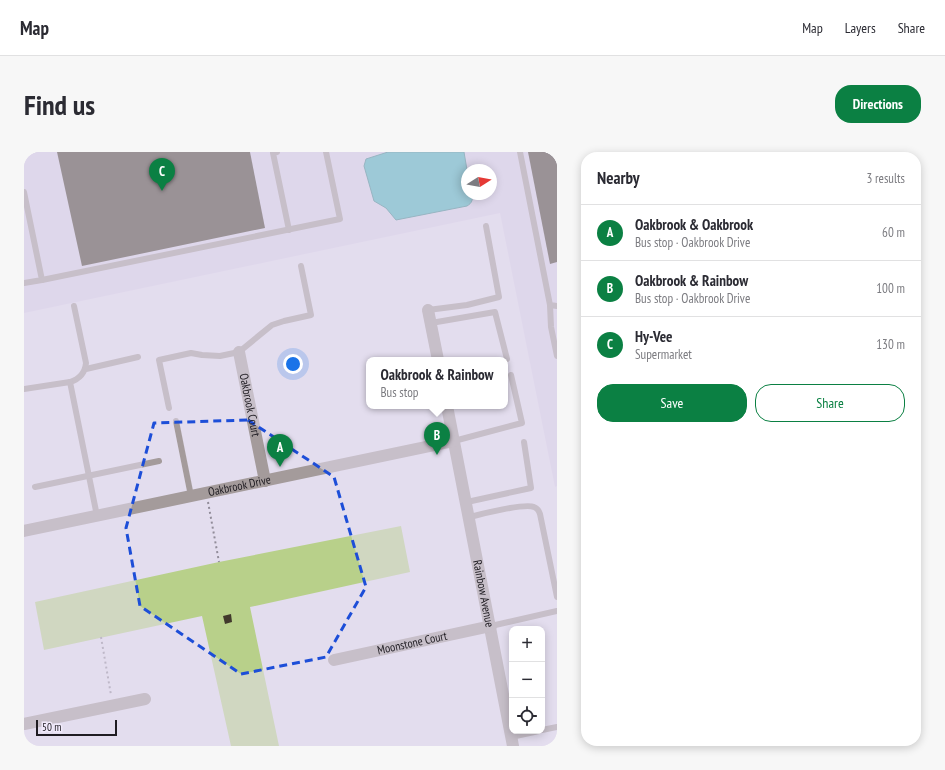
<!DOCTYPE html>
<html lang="en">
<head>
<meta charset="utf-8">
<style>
  body { margin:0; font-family:"PT Sans Narrow",sans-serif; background:#f7f7f7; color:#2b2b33 }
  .controls { position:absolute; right:12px; bottom:12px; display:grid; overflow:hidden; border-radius:8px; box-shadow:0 2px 10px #0003 }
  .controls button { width:36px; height:36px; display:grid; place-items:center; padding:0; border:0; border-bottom:1px solid #e1e1e2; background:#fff; color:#2b2b33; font:20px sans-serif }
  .compass { position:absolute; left:437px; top:12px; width:36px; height:36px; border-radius:50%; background:#fff; box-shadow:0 2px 10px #0003; rotate:79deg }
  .scale { position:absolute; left:12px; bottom:10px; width:81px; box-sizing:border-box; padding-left:4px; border:2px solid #1f1c22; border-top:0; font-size:11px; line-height:14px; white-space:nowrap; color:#1f1c22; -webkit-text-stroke:3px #f1eafb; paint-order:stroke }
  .you { position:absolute; left:269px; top:212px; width:14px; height:14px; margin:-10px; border:3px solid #fff; border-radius:50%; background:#1a73e8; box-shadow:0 0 0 6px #1a73e833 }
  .badge { display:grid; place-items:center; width:26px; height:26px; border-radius:50%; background:#0b8043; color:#fff; font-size:13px; font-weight:700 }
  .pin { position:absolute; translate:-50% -33px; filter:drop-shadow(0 1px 2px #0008) }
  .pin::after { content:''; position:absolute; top:21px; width:14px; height:12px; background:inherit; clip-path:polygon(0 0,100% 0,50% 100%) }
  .popup { position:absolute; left:342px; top:205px; width:142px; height:52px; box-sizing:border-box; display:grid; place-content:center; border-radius:8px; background:#fff; filter:drop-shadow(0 1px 3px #0005); font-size:13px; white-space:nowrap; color:#7c7c81 }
  .popup b { font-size:15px; color:#2b2b33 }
  .popup::after { content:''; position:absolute; left:50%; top:100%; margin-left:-8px; border:8px solid transparent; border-top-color:#fff }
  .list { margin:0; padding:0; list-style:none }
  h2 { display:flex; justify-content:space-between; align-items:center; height:52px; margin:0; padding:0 16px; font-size:17px }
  h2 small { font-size:13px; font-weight:400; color:#7c7c81 }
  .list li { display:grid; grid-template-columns:26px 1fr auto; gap:12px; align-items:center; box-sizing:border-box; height:56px; padding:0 16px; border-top:1px solid #e1e1e2 }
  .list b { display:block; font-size:15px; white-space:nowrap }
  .list p { margin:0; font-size:13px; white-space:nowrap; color:#7c7c81 }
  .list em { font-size:13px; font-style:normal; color:#7c7c81 }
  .actions { display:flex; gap:8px; padding:12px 16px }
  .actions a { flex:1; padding:9px 0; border:1px solid #0b8043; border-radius:16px; text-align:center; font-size:14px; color:#0b8043 }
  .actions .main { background:#0b8043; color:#fff }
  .icon { flex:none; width:22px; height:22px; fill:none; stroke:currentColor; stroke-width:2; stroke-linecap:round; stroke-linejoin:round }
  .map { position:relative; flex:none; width:533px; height:594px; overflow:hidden; border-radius:16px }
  header { display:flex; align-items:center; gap:24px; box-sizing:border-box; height:56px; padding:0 20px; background:#fff; border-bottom:1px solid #e1e1e2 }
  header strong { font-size:19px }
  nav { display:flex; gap:22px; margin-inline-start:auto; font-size:14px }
  .intro { display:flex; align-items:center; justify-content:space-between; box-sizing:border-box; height:96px; padding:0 24px }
  h1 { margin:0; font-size:28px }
  .button { padding:10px 18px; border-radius:16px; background:#0b8043; color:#fff; font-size:14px; font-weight:700 }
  main { display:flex; gap:24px; padding:0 24px }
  aside { flex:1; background:#fff; border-radius:16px; box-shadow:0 2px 10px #0003 }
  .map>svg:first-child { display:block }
</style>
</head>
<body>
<header>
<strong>Map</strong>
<nav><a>Map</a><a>Layers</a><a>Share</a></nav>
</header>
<div class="intro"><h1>Find us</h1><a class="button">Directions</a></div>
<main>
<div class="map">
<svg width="533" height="594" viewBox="0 0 533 594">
  <rect width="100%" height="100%" fill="#e3ddee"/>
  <!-- built -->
  <path fill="#d8d0e7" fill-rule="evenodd" d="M0,0H533V334L531,335L476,61L0,161ZM443,18H467V42H443Z"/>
  <!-- green -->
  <path fill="#b8d08a" d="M377,374L386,420L226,455L255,594H207L178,464L20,498L11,450L195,410Z"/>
  <!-- water -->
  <path fill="#47b2ba" stroke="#3b858c" d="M364,0H440L443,18V42H448C449,48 448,51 443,54L372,68L362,56L350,49L340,14L342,7Z"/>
  <!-- building -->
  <g fill="#41392c">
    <path d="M33,0H226L241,76L58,114Z"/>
    <path d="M504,0H533V110L526,112Z"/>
    <path d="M207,462L208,470L201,472L199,464Z"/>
  </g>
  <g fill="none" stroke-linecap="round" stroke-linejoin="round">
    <!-- path -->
    <g stroke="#918c99" stroke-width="2" stroke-dasharray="2 3" stroke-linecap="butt">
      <path d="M184,350L195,410"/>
      <path d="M77,485L87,543"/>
    </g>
    <!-- lane -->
    <g stroke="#a49b9b" stroke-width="6">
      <path d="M253,0L249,1L265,78"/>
      <path d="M496,0L526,153L533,154"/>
      <path d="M0,40L18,128L0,131"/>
      <path d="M18,128L316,67L302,0"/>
      <path d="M526,153L527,175L533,204"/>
      <path d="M404,158L443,153L475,145L462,74"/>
      <path d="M407,171L471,160L483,207"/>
      <path d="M62,217L114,205"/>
      <path d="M46,230C56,227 61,221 62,211L50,154"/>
      <path d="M0,237L46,230L73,364"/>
      <path d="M145,256L135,208L167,201L178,203L196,204L215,200L248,173L260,169L287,163L277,114"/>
      <path d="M152,269L167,344"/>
      <path d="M430,289L498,271L487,223"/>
      <path d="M11,335L135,309"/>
      <path d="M443,350L507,336L500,290"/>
      <path d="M446,365C457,362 501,351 510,355C513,356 515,359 516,362L533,445"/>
      <path d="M467,474L533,459"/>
      <path d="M518,578L533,575"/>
      <path d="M487,585L515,579"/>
    </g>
    <!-- street -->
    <g stroke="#a49b9b" stroke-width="12">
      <path d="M404,158L414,208"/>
      <path id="s1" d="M215,200L241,329"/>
      <path id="s2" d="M423,254L489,594"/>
      <path id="s3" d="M0,379L430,289"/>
      <path id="s4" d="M310,508L467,474"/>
      <path d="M0,572L121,547"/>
    </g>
  </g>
  <!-- marked area -->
  <path d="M0 0H533V594H0ZM224,268L310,325L342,435L302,505L217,522L116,454L102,376L130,271Z" fill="#e3ddee" fill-opacity=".55" fill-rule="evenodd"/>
  <path fill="none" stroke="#1d4ed8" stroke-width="3" stroke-dasharray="8 5" stroke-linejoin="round" d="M224,268L310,325L342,435L302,505L217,522L116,454L102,376L130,271Z"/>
  <g text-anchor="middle" stroke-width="4" stroke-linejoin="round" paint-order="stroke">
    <!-- street labels -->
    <g font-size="12" fill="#1f1c22" stroke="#f1eafb">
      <text dy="4" stroke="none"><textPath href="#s1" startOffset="54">Oakbrook Court</textPath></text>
      <text dy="4" stroke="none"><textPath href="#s3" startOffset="220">Oakbrook Drive</textPath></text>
      <text dy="4" stroke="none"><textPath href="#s2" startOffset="191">Rainbow Avenue</textPath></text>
      <text dy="4" stroke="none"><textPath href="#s4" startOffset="80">Moonstone Court</textPath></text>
    </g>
  </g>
</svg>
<div class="controls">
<button>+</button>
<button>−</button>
<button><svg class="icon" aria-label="locate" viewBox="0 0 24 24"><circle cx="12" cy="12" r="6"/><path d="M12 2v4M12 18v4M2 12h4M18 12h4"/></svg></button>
</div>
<svg class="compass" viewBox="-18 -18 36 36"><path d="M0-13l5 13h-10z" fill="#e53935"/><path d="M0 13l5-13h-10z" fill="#7c7c81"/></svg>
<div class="scale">50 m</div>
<div class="you"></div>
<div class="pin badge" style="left:256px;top:315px">A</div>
<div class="pin badge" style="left:413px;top:303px">B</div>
<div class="popup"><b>Oakbrook &amp; Rainbow</b>Bus stop</div>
<div class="pin badge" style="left:138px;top:39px">C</div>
</div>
<aside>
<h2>Nearby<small>3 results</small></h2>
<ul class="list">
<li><span class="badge">A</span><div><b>Oakbrook &amp; Oakbrook</b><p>Bus stop · Oakbrook Drive</p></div><em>60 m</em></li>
<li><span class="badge">B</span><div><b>Oakbrook &amp; Rainbow</b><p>Bus stop · Oakbrook Drive</p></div><em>100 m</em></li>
<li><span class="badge">C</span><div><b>Hy-Vee</b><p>Supermarket</p></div><em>130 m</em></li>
</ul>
<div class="actions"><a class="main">Save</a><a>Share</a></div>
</aside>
</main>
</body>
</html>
